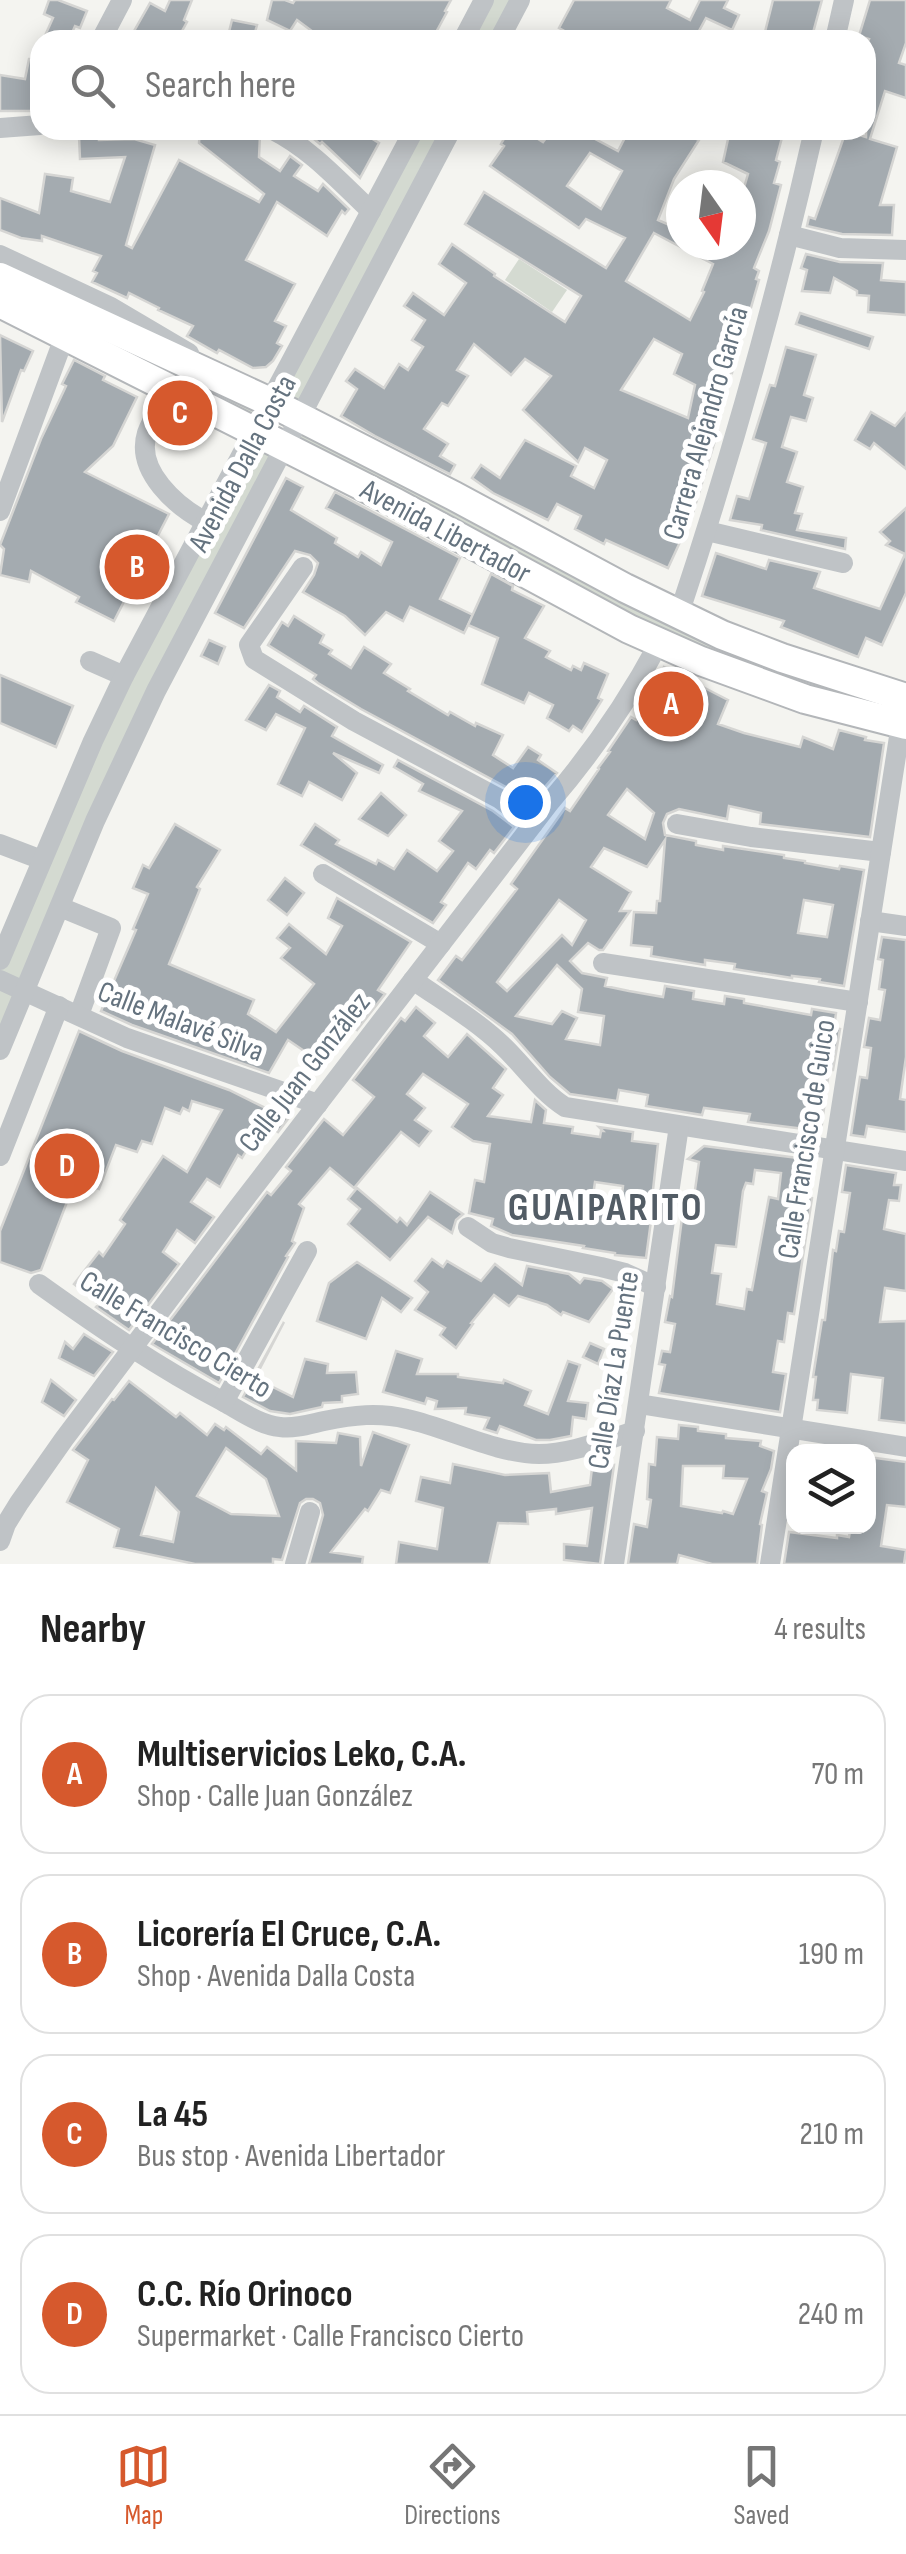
<!DOCTYPE html>
<html lang="en">
<head>
<meta charset="utf-8">
<style>
  body { margin:0; font-family:"Sofia Sans Condensed",sans-serif; background:#f6f6f6; color:#222 }
  .controls { position:absolute; right:30px; bottom:30px; display:grid; overflow:hidden; border-radius:20px; box-shadow:0 5px 25px #0003 }
  .controls button { width:90px; height:90px; display:grid; place-items:center; padding:0; border:0; border-bottom:2px solid #e0e0e0; background:#fff; color:#222; font:50px sans-serif }
  .compass { position:absolute; left:666px; top:170px; width:90px; height:90px; border-radius:50%; background:#fff; box-shadow:0 5px 25px #0003; rotate:166deg }
  .you { position:absolute; left:525px; top:802px; width:35px; height:35px; margin:-25px; border:8px solid #fff; border-radius:50%; background:#1a73e8; box-shadow:0 0 0 15px #1a73e833 }
  .badge { display:grid; place-items:center; width:65px; height:65px; border-radius:50%; background:#d6592d; color:#fff; font-size:32px; font-weight:700 }
  .pin { position:absolute; translate:-50% -50%; border:5px solid #fff; box-shadow:0 2px 10px #0006 }
  .list { margin:0; padding:0; list-style:none }
  h2 { display:flex; justify-content:space-between; align-items:center; height:130px; margin:0; padding:0 40px; font-size:42px }
  h2 small { font-size:32px; font-weight:400; color:#767676 }
  .list li { display:grid; grid-template-columns:65px 1fr auto; gap:30px; align-items:center; box-sizing:border-box; height:160px; margin:0 20px 20px; padding:0 20px; border:2px solid #e0e0e0; border-radius:30px }
  .list b { display:block; font-size:38px; white-space:nowrap }
  .list p { margin:0; font-size:32px; white-space:nowrap; color:#767676 }
  .list em { font-size:32px; font-style:normal; color:#767676 }
  .icon { flex:none; width:55px; height:55px; fill:none; stroke:currentColor; stroke-width:2; stroke-linecap:round; stroke-linejoin:round }
  .map { position:relative; flex:none; width:906px; height:1564px; overflow:hidden }
  .search { position:absolute; background:#fff; box-shadow:0 5px 25px #0003; left:30px; right:30px; top:30px; height:110px; display:flex; align-items:center; gap:25px; box-sizing:border-box; padding:0 35px; border-radius:30px; color:#767676; font-size:38px }
  .sheet { height:850px; background:#fff }
  nav { display:flex; justify-content:space-around; align-items:center; box-sizing:border-box; height:140px; border-top:2px solid #e0e0e0; background:#fff; font-size:28px; color:#767676 }
  nav a { display:grid; justify-items:center; gap:5px }
  nav .on { color:#d6592d }
  .map>svg:first-child { display:block }
</style>
</head>
<body>
<div class="map">
<svg width="906" height="1564" viewBox="0 0 906 1564">
  <rect width="100%" height="100%" fill="#f4f4f0"/>
  <!-- green -->
  <g fill="#d4dad1" fill-rule="evenodd">
    <path d="M484,0H520L499,40H463Z"/>
    <path d="M414,130H451L301,417L625,588L892,694L906,725L805,698L284,448L195,615L0,1050V960L27,896L253,433L64,335L0,255L270,401ZM270,402L300,418L284,447L254,432Z"/>
    <path d="M519,259L567,290L552,312L505,280Z"/>
  </g>
  <!-- building -->
  <g fill="#a4abb0" stroke="#d5d5d3" stroke-width="2.5" fill-rule="evenodd">
    <path d="M49,0H58L87,11L80,28L75,26L69,40H43L53,18L44,14Z"/>
    <path d="M170,0H192L184,20L187,22L177,40H129L150,3L165,11Z"/>
    <path d="M272,0H285L293,3L295,0H451L445,11L447,12L434,36L431,34L427,40H324L297,20L290,31L267,20Z"/>
    <path d="M574,0H671L667,8L690,20L700,0H728L724,8L739,15L732,30L706,18L694,40H565L568,33L559,28Z"/>
    <path d="M773,0H822L811,40H763Z"/>
    <path d="M870,0H906V43L899,63L906,65V98L885,91L870,139L897,147L880,205H894L892,235L842,234L807,226L809,217L815,219L846,131L866,137V46L869,39L859,36Z"/>
    <path d="M232,20L257,25L253,40H227Z"/>
    <path d="M29,59L40,60V111H0V75L25,79Z"/>
    <path d="M200,130H231L260,135L259,157L280,171L290,156L302,165L294,176L318,191L323,184L349,209L345,214L342,211L327,236L277,202L246,260L295,284L275,321L286,326L277,343L282,346L273,361L266,367L253,368L219,350L217,353L187,336L193,326L158,310L159,308L129,293L127,298L92,282L97,273L93,271L101,256L42,236V241L21,238L0,230V198L39,213L45,174L73,178L71,191L110,202L125,157L80,159L79,136H99V140L134,139L155,145L126,245L132,248L179,160L259,202L264,194L199,143Z"/>
    <path d="M303,130H358L379,143L360,178L322,142L320,144Z"/>
    <path d="M509,130H524L543,142L552,130H578L618,151L629,130H677L699,140L674,179L658,220L681,230V245H741V198L748,174L723,162L730,130H784L776,160L780,162L774,183L781,185L769,231L754,268L759,271L756,279L759,280L732,373L730,372L716,430L718,431L692,516L687,527L667,523L664,537L680,542L668,568L606,540L604,544L575,529L581,516L557,504L548,520L493,493L472,478L481,465L500,478L525,440L576,466L571,476L594,488L607,460L585,448L578,462L523,410L551,376L525,359L511,375L474,344L457,370L468,376L448,406L442,403L424,429L448,444L440,456L455,465L450,474L375,436L341,416L357,389L346,381L355,369L384,388L399,364L408,370L423,347L412,340L425,320L404,306L413,293L444,315L466,283L439,264L452,244L495,274L494,276L565,322L581,296L465,224L484,192L606,268L625,238L586,219L579,228L490,166L504,146L501,144ZM590,153L622,171L601,209L567,186ZM654,233L713,264L702,291L704,292L690,320L626,281ZM654,339L682,354L674,374L695,385L688,418L621,390Z"/>
    <path d="M806,254L840,262L883,263L881,280L906,282V315L868,312L869,296L857,295V291L834,278L830,293L802,291L807,270L801,268Z"/>
    <path d="M800,313L873,337L869,349L796,324Z"/>
    <path d="M0,335L33,351L24,371L21,370L2,422Z"/>
    <path d="M786,347L816,355L804,395L813,398L806,421L791,417L782,447L797,452L787,482L803,487L795,513L802,514L797,530L846,538L845,549L761,530L762,525L730,520L737,496L749,499L766,443L753,439L770,385L775,386Z"/>
    <path d="M74,360L105,376L103,380L137,397L113,446L85,472L169,514L114,621L76,602L79,597L31,571L29,582L0,575L4,549L0,545L41,439L66,386L62,384Z"/>
    <path d="M871,412L895,426L906,413V469L874,443L870,449L855,440Z"/>
    <path d="M286,478L303,487L291,510L337,538L335,543L358,557L361,552L381,565L392,542L326,508L335,492L460,558L440,599L473,615L464,633L410,607L403,621L386,612L365,635L345,616L303,592L314,575L318,563L310,555L295,551L244,628L215,613Z"/>
    <path d="M906,508V593L882,645L866,638L858,657L781,627L784,621L702,596L716,553L766,569L769,560L820,572L814,588L880,609L905,554L886,545L890,541L880,532Z"/>
    <path d="M491,574L513,586L512,590L544,606L525,638L550,651L546,657L571,670L573,666L581,670L584,663L608,674L598,698L602,700L582,732L573,726L569,731L547,718L553,705L529,693L524,703L482,684L498,638L468,625Z"/>
    <path d="M294,616L324,635L320,643L332,650L329,654L351,668L364,647L391,664L384,673L410,689L408,691L448,715L450,712L475,726L476,723L503,735L493,755L513,768L528,747L541,755L538,760L557,773L537,796L530,791L523,799L506,787L361,709L318,683L313,679L316,675L268,645L282,622L288,626Z"/>
    <path d="M209,640L225,647L218,664L201,656Z"/>
    <path d="M664,667L728,700L718,724L744,733L800,747L803,737L833,749L839,730L866,737L865,740L884,743L870,837L760,824L761,813L729,806L727,819L679,809L667,814L663,823L665,835L696,841V845L723,850V846L784,855V858L805,861V863L839,869L840,866L864,870L844,986L819,982L820,979L792,976V978L734,969L735,964L705,960V965L651,956L652,947L631,945L634,912L656,913L657,901H660L665,840L647,867L604,848L591,867L631,892L620,911H630L603,950H599L588,943L570,961L582,973L607,978L605,986L629,991L663,997L665,986L694,991L693,999L724,1004L725,996L744,999V1003L811,1015L812,1009L836,1013L834,1028L840,1029L833,1070H829L821,1131L748,1122L750,1114L704,1108L702,1115L646,1106L648,1095L619,1090L617,1101L570,1094L550,1077L512,1034L438,980L456,956L462,960L517,889L511,884L565,808L570,811L599,769L598,768L610,752L608,751L631,717L636,720ZM627,789L654,813L645,839L608,815ZM559,900L586,920L572,945L562,935L507,991L497,982ZM804,900L833,905L827,937L798,933ZM557,965L582,989L578,1012L604,1016L600,1045L566,1039L577,1018L562,1011L552,1024L516,1016Z"/>
    <path d="M0,675L73,706L56,747L0,723Z"/>
    <path d="M269,685L280,691L277,697L300,712L304,706L337,727L332,736L383,765L379,773L333,753L357,773L342,800L309,782L302,796L278,784L305,728L276,714L266,730L246,720Z"/>
    <path d="M398,760L493,811L514,827L494,853L490,850L476,869L468,863L441,902L446,905L433,923L301,845L315,824L339,840L336,844L376,864L378,860L394,869L407,850L437,871L453,851L439,841L462,811L419,791L423,784L394,767Z"/>
    <path d="M381,793L406,815L388,836L359,819Z"/>
    <path d="M175,824L220,850L197,887L200,889L169,964L254,1000L248,1014L276,1032L314,984L281,958L290,948L277,938L289,924L326,954L342,926L328,918L337,898L411,942L378,990L385,994L357,1030L350,1025L336,1042L328,1036L313,1057L288,1040L269,1073L132,1025L101,1011L136,930L133,929L148,894L133,888L143,865L149,868Z"/>
    <path d="M285,878L304,893L287,915L268,900Z"/>
    <path d="M882,937L906,940V1057L900,1099L906,1100V1132L867,1126L865,1137L851,1135L860,1077L867,1078L871,1048L864,1047L869,1018L880,1020L885,990L879,989L883,960L878,959Z"/>
    <path d="M416,1007L435,1023L424,1036L448,1057L467,1034L506,1069L493,1088L503,1095L488,1116L531,1122L535,1100L546,1110L544,1123L573,1127L572,1133L600,1137L601,1131H603L599,1127L633,1132L632,1141L658,1144L652,1199H654L646,1258L615,1255V1253L583,1248L584,1246L512,1235L491,1226L493,1219L469,1213L475,1180L484,1182L490,1144L473,1141L452,1127L468,1104L423,1074L407,1094L425,1108L415,1120L431,1131L419,1146L401,1132L354,1188L330,1168L310,1191L299,1204L304,1208L292,1241L295,1243L286,1256L288,1257L219,1383L152,1344L267,1192L271,1195L291,1171L286,1167L324,1119L343,1135L374,1097L353,1080L401,1018L405,1021ZM595,1182L623,1186L620,1214L591,1209Z"/>
    <path d="M79,1031L122,1051L229,1090L288,1119L278,1132L271,1127L268,1133L259,1129L242,1158L238,1155L220,1187L207,1179L191,1202L214,1217L195,1243L177,1230L163,1252L179,1264L129,1330L96,1307L99,1304L74,1284L99,1252L103,1256L125,1224L120,1220L163,1156L187,1172L222,1110L192,1101L189,1111L183,1108L180,1114L165,1108L152,1144L142,1141L137,1152L116,1145L99,1189L75,1181L41,1270L31,1273L0,1262V1231Z"/>
    <path d="M704,1146L814,1160L809,1197L812,1198L794,1314L788,1313L784,1342L778,1341L773,1372L786,1374L780,1412L659,1393L665,1365L659,1364L662,1351L670,1352L675,1324L665,1322L670,1296L672,1297L683,1210L692,1211L699,1162L688,1159ZM755,1170L781,1173L778,1199L769,1197L752,1290L747,1289L744,1309L717,1304L721,1274L712,1273L716,1245L736,1247L743,1191L746,1183L753,1184Z"/>
    <path d="M846,1165L896,1173L894,1185H901L899,1201L889,1200L884,1229L906,1234V1291L885,1288L880,1322L906,1321V1423L879,1420L883,1378L851,1374L847,1413L817,1410L818,1400H813L816,1377H813L822,1320H825L833,1250L836,1251L839,1231L844,1232L850,1193L842,1192Z"/>
    <path d="M357,1188L397,1222L400,1218L407,1225L430,1192L463,1214L456,1220L452,1233L428,1217L390,1260L348,1224L360,1209L348,1199Z"/>
    <path d="M432,1259L443,1267L447,1261L481,1281L495,1264L522,1285L527,1266L569,1274L580,1283L584,1278L602,1281L613,1289L589,1322L563,1312L561,1315L547,1305L518,1296L509,1306L494,1295L471,1323L473,1324L456,1348L440,1335L445,1328L415,1310L428,1292L415,1281Z"/>
    <path d="M357,1262L412,1298L401,1312L382,1298L366,1339L317,1321L329,1283Z"/>
    <path d="M284,1322L255,1378L293,1397L305,1359L328,1364L327,1373L356,1372L358,1394L342,1396V1402L323,1403L322,1407L290,1414L270,1411L243,1397Z"/>
    <path d="M84,1334L113,1352L94,1376L59,1358L65,1342L73,1349Z"/>
    <path d="M590,1343L604,1349L598,1364L583,1357Z"/>
    <path d="M396,1351L422,1359L417,1374H458V1377L503,1383L504,1380L531,1391L525,1405L548,1414L568,1361L580,1365L568,1401L588,1403L586,1419L573,1417L571,1436L550,1440H536L500,1426L497,1433L484,1429L489,1418L465,1414L466,1408L435,1409L437,1401L427,1398L425,1404L383,1392Z"/>
    <path d="M51,1380L76,1400L64,1416L42,1402Z"/>
    <path d="M129,1381L176,1417L180,1413L207,1435L215,1424L224,1430L226,1427L261,1454L267,1447L296,1470V1441L336,1443L338,1433L360,1437L361,1466L373,1432L409,1445L390,1493L381,1490L368,1511L365,1509L331,1552L363,1557L362,1564H309L323,1515L320,1503L313,1499H306L300,1503L282,1560L273,1559V1564H195L114,1547L119,1529L67,1502L88,1460L73,1450L112,1399L114,1400ZM226,1448L266,1479L279,1516L231,1514L197,1496ZM156,1488L179,1512L173,1542L141,1535Z"/>
    <path d="M679,1425L698,1427V1431L726,1434V1438L761,1441L760,1446L774,1451L771,1469L762,1491L767,1493L760,1524L762,1525L757,1564H712L679,1555L677,1564H628L634,1524L647,1527L651,1500L647,1499L649,1464L655,1465L657,1437L678,1439ZM683,1466H724L723,1478L747,1479L733,1514L723,1511L722,1513L681,1506Z"/>
    <path d="M868,1457L906,1462V1507L887,1505L881,1546L906,1550L904,1564H784L789,1532L837,1538V1535L849,1537L851,1526H868Z"/>
    <path d="M453,1464L505,1475L549,1473L551,1492L590,1485L592,1468L614,1465L600,1564L564,1560V1544L587,1546L592,1508L556,1514V1509L527,1512L528,1524L498,1523L489,1564H396L399,1542L437,1549L443,1508L416,1501L421,1477L450,1483Z"/>
  </g>
  <g fill="none" stroke-linecap="round" stroke-linejoin="round">
    <defs>
      <g id="major">
        <path d="M0,277L270,402L454,496L625,588L722,635L782,658L906,698"/>
        <path d="M0,303L396,503L629,629L701,661L805,699L906,725"/>
      </g>
    </defs>
    <!-- major casing -->
    <use href="#major" stroke="#b3b6b9" stroke-width="32"/>
    <!-- minor -->
    <g stroke="#bfc3c6" stroke-width="20">
      <path d="M101,40L122,0"/>
      <path d="M463,40L484,0"/>
      <path d="M499,40L520,0"/>
      <path d="M835,40L844,0"/>
      <path d="M0,128L40,125"/>
      <path d="M273,130C311,149 340,182 371,211"/>
      <path d="M789,235L840,248L906,250"/>
      <path d="M0,255L111,307L189,353"/>
      <path d="M170,390C163,404 152,418 147,433C135,471 177,507 206,522"/>
      <path d="M0,511L65,335"/>
      <path d="M707,531L843,563"/>
      <path d="M303,567L249,645L254,659L354,721L500,799L533,824"/>
      <path d="M679,614C732,455 777,294 814,130"/>
      <path d="M90,661L124,676"/>
      <path d="M677,824L751,837L881,852"/>
      <path d="M0,844L42,860"/>
      <path d="M323,874L441,944"/>
      <path d="M60,907L111,928L79,1015"/>
      <path d="M870,921L906,926"/>
      <path d="M0,960L93,741L124,676L414,130"/>
      <path d="M603,963L858,1002"/>
      <path d="M0,980L127,1038L318,1104"/>
      <path d="M413,980C443,1001 476,1020 503,1046C524,1066 541,1092 565,1107L906,1161"/>
      <path d="M0,1050L95,821L156,691L451,130"/>
      <path d="M0,1156L59,1006"/>
      <path d="M468,1227L492,1243L509,1248L601,1267L625,1273L656,1287"/>
      <path d="M39,1284C99,1327 159,1368 224,1402C242,1412 260,1425 280,1427C295,1429 310,1424 324,1421C353,1415 379,1412 407,1419C448,1428 498,1454 539,1454C571,1454 604,1440 635,1431"/>
      <path d="M224,1402L307,1251"/>
      <path d="M639,1404L906,1447"/>
      <path d="M0,1541L6,1524L19,1503L64,1439L237,1209L550,802C593,752 628,701 659,643"/>
      <path d="M295,1564L310,1512"/>
      <path d="M614,1564L679,1126"/>
      <path d="M770,1564L901,724"/>
    </g>
    <!-- major -->
    <use href="#major" stroke="#fff" stroke-width="28"/>
  </g>
  <g text-anchor="middle" stroke-width="10" stroke-linejoin="round" paint-order="stroke">
    <!-- street labels -->
    <g font-size="30" fill="#65737f" stroke="#fff">
      <text transform="translate(705 423) rotate(-74)" y="10">Carrera Alejandro García</text>
      <text transform="translate(242 463) rotate(-62)" y="10">Avenida Dalla Costa</text>
      <text transform="translate(446 531) rotate(28)" y="10">Avenida Libertador</text>
      <text transform="translate(181 1021) rotate(21)" y="10">Calle Malavé Silva</text>
      <text transform="translate(304 1072) rotate(-52)" y="10">Calle Juan González</text>
      <text transform="translate(806 1139) rotate(-81)" y="10">Calle Francisco de Guico</text>
      <text transform="translate(176 1334) rotate(31)" y="10">Calle Francisco Cierto</text>
      <text transform="translate(613 1370) rotate(-81)" y="10">Calle Díaz La Puente</text>
    </g>
    <!-- district labels -->
    <g font-size="40" font-weight="bold" letter-spacing="2.5" fill="#525c65" stroke="#fff">
      <text x="606" y="1220">GUAIPARITO</text>
    </g>
  </g>
</svg>
<div class="controls">
<button><svg class="icon" aria-label="layers" viewBox="0 0 24 24"><path d="M12 4l9 5-9 5-9-5zM3 14l9 5 9-5"/></svg></button>
</div>
<svg class="compass" viewBox="-18 -18 36 36"><path d="M0-13l5 13h-10z" fill="#e53935"/><path d="M0 13l5-13h-10z" fill="#767676"/></svg>
<div class="you"></div>
<div class="pin badge" style="left:671px;top:704px">A</div>
<div class="pin badge" style="left:137px;top:567px">B</div>
<div class="pin badge" style="left:180px;top:413px">C</div>
<div class="pin badge" style="left:67px;top:1166px">D</div>
<div class="search"><svg class="icon" aria-label="search" viewBox="0 0 24 24"><circle cx="10" cy="10" r="6"/><path d="M15 15l6 6"/></svg>Search here</div>
</div>
<section class="sheet">
<h2>Nearby<small>4 results</small></h2>
<ul class="list">
<li><span class="badge">A</span><div><b>Multiservicios Leko, C.A.</b><p>Shop · Calle Juan González</p></div><em>70 m</em></li>
<li><span class="badge">B</span><div><b>Licorería El Cruce, C.A.</b><p>Shop · Avenida Dalla Costa</p></div><em>190 m</em></li>
<li><span class="badge">C</span><div><b>La 45</b><p>Bus stop · Avenida Libertador</p></div><em>210 m</em></li>
<li><span class="badge">D</span><div><b>C.C. Río Orinoco</b><p>Supermarket · Calle Francisco Cierto</p></div><em>240 m</em></li>
</ul>
</section>
<nav>
<a class="on"><svg class="icon" aria-label="map" viewBox="0 0 24 24"><path d="M3 6l6-2 6 2 6-2v14l-6 2-6-2-6 2zM9 4v14M15 6v14"/></svg>Map</a>
<a><svg class="icon" aria-label="directions" viewBox="0 0 24 24"><path d="M12 3l9 9-9 9-9-9zM9 14v-3h6M13 9l2 2-2 2"/></svg>Directions</a>
<a><svg class="icon" aria-label="saved" viewBox="0 0 24 24"><path d="M7 4h10v16l-5-4-5 4z"/></svg>Saved</a>
</nav>
</body>
</html>
